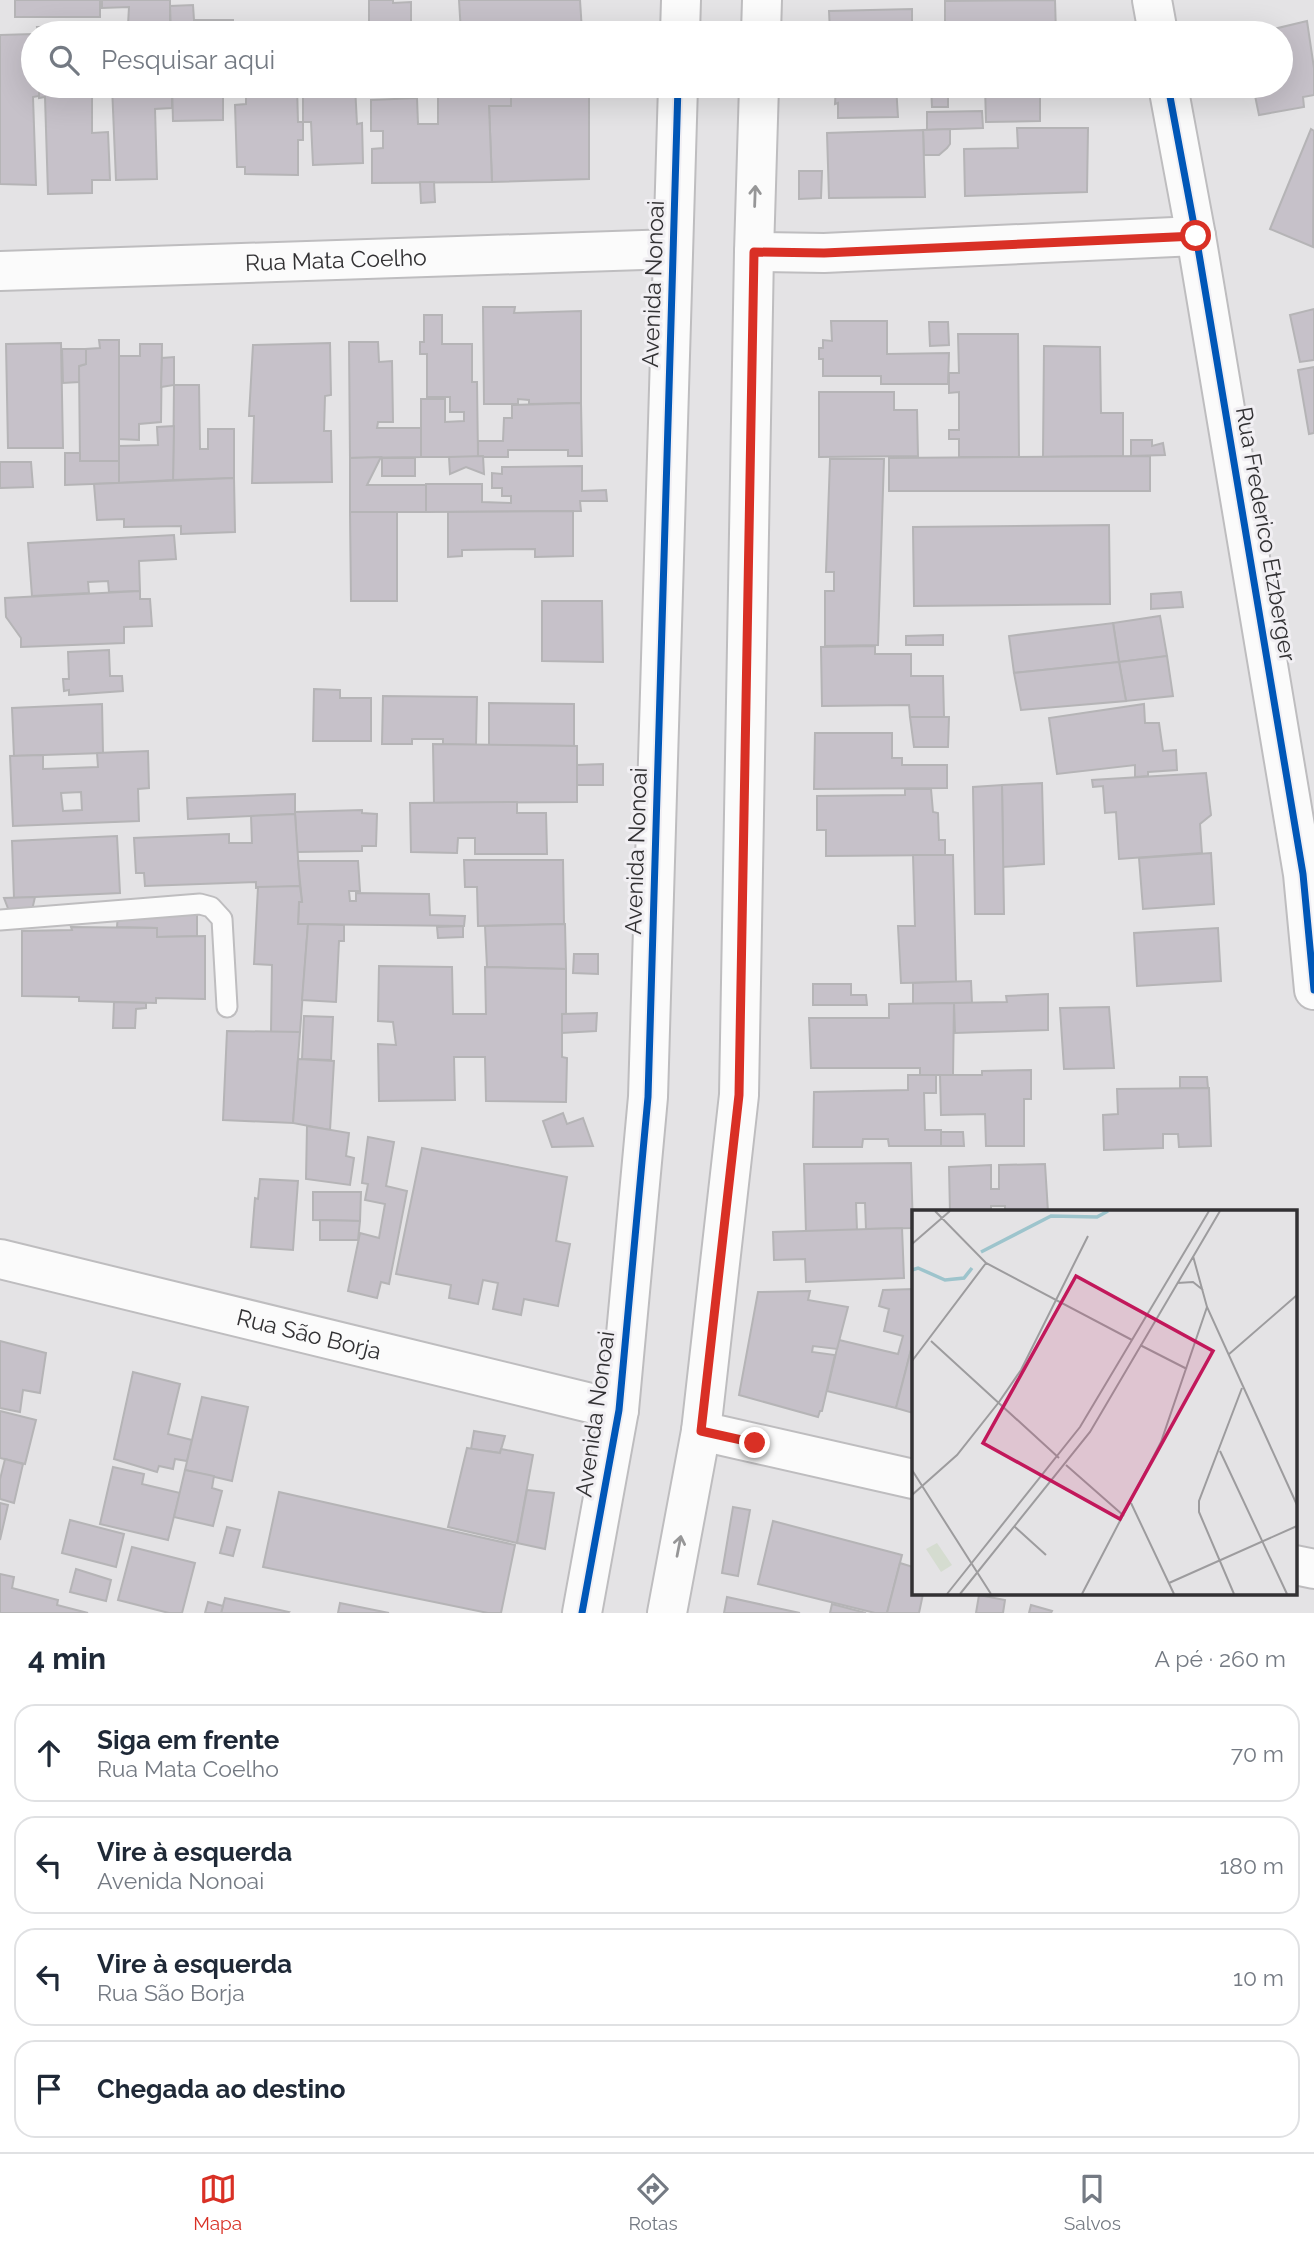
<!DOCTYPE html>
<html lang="pt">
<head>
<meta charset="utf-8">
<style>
  body { margin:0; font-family:Raleway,sans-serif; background:#f2f2f3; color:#1f2937 }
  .stop { position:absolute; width:21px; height:21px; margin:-16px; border:5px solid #d93025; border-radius:50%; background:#fff }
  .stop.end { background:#d93025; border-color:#fff; box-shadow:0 2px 7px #0008 }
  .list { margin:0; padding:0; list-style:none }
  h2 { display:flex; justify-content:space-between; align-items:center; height:91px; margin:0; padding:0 28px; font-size:30px }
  h2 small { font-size:23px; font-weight:400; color:#747a83 }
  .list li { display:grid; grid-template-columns:46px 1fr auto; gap:21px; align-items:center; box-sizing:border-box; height:98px; margin:0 14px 14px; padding:0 14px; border:2px solid #e0e1e3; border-radius:21px }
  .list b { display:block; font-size:26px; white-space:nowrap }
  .list p { margin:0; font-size:23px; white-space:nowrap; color:#747a83 }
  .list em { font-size:23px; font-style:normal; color:#747a83 }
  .icon { flex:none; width:38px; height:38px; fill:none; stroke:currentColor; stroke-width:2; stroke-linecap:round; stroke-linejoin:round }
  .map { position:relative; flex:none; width:1314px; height:1613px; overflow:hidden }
  .search { position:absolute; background:#fff; box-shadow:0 7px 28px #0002; left:21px; right:21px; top:21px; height:77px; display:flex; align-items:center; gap:18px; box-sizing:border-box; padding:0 24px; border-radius:38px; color:#747a83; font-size:26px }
  .sheet { height:539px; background:#fff }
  nav { display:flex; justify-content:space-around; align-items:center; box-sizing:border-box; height:98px; border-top:2px solid #e0e1e3; background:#fff; font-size:19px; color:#747a83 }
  nav a { display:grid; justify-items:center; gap:4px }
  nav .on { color:#d93025 }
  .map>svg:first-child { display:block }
</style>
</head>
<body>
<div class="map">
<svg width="1314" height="1613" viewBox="0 0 1314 1613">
  <rect width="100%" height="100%" fill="#e4e3e5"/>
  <!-- building -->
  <g fill="#c6c1c9" stroke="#b5b4b6" stroke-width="2" fill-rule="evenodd">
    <rect x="15" y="0" width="85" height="17"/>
    <path d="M102,0H170V25H128L129,7L102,8Z"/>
    <path d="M369,0H393V3L411,2V33H369Z"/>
    <path d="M459,0H580L582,31L552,33L551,26H534L535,33H461Z"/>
    <path d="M1055,0L1056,33H945V1Z"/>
    <path d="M193,5L194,20H233V33H171L170,6Z"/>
    <path d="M912,9V29L945,27V33H830L829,11Z"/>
    <path d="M1307,21L1314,68V95L1303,97L1304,107L1259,115L1253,86H1281V33H1257Z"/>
    <path d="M170,25L171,33H105V26Z"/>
    <path d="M105,26V33H38L37,27Z"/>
    <path d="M33,34V86H39V96L33,97L36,185L0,184V35Z"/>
    <path d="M39,86H57V89L92,91V133L108,132L110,180H92V193L48,194L45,97L39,98Z"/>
    <path d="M112,86H172V108L155,109L157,179L116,180Z"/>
    <path d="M172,86H223V120L173,121Z"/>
    <path d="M246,86H297L298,122H303V140H298V175L245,174V167H237L235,105L246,104Z"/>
    <path d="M303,86H355L357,124L362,123L363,163L313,165L311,122H303Z"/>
    <path d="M385,86H450V88L385,90Z"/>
    <path d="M495,86H589L495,91Z"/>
    <path d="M836,86H896L898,117L838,118V103L835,104Z"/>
    <path d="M931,86H948V107H932Z"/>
    <path d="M985,86H1040V121L986,122Z"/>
    <path d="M589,92V179L492,182L489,106H511V94Z"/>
    <path d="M511,94V106H489L492,182L372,183V149L383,148V131H371V100L417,98L418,124H438V96Z"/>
    <path d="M982,111L983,128L927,130V112Z"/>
    <path d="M1017,128H1088L1087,192L965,196L964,149L1018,148Z"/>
    <path d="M950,129V144L947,148L939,155H924L923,130Z"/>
    <path d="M1311,129L1314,131L1313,247L1270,229Z"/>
    <path d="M923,130L925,197L829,198L827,133Z"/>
    <path d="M799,171H822L821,198L799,199Z"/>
    <path d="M420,182H434L435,202L421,203Z"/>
    <path d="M483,307H515L514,313L581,311V403L529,404V400L518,399V404H484Z"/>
    <path d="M1314,309V360L1300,362L1290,315Z"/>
    <path d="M424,315H442V344H472V382H477L478,457H421V399H445V422L464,421V412H450V397H427V354H420V342H424Z"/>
    <path d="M831,321H887V354L949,353L948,384H881V376H823V359H819V348H823V340L832,341Z"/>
    <path d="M929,322H948L949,345L930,346Z"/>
    <path d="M958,334H1018L1019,457H959V439H949V430H959V392L949,393V373H959Z"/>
    <path d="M99,340H119V461H80L79,366L86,364V349L100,348Z"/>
    <path d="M349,342H378L379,362L392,361L393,422H378L377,428H421V457L350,458Z"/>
    <path d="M61,343L63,448H8L6,344Z"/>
    <path d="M330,343L331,395L325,396L324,431H331L332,482L252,483L254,416H249L253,345Z"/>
    <path d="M140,344H162L161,422L139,424V440L119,439V356H140Z"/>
    <path d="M1044,346L1100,347L1101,413H1123V456L1043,457Z"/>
    <path d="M62,349H86V364L79,366V382L63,383Z"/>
    <path d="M174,357V385L161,387L162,358Z"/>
    <path d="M1314,367V433L1309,434L1298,370Z"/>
    <path d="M174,385H199L200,449H208V429H234V478L173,480Z"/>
    <path d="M819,392H894V410H917L918,456L819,457Z"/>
    <path d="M581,403L582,456H568V450H508V457H478V441H503L504,418H512V405Z"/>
    <path d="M174,426L173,480L119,483V446L158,445L157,427Z"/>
    <path d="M1131,440H1152V446L1163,443L1165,455L1131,456Z"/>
    <path d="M65,453H80V461H119V483L65,485Z"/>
    <path d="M483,456L484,474L466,467L450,474L449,457Z"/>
    <path d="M1150,456V491H889V458Z"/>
    <path d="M381,457L367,485H426V512H350V458Z"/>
    <rect x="382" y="458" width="33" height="18"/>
    <path d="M830,459H884L878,645L825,646V591H834V572H826Z"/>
    <path d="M0,462H31L33,487L0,488Z"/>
    <path d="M582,466V491L606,490L607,501H580L581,511L426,512V484H482V502L511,503V496H502V488H492V473L502,474V467Z"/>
    <path d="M234,478L235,532L181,534V526L124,527V519L97,520L94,484Z"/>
    <path d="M573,511V556L535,557V549L462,550V556L448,557V512Z"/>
    <path d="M350,512H397V601H351Z"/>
    <path d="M1109,525L1110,604L914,606L913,527Z"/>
    <path d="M174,535L176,559L139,561L140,591L109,592L108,581L88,582L89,593L32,596L28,543Z"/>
    <path d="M140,591V599H150L152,626L124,627V643L21,647V638L6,617L5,598Z"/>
    <path d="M1181,592L1183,607L1151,609V594Z"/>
    <path d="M542,601H602L603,662L542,661Z"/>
    <path d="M1160,616L1167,656L1119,662L1113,623Z"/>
    <path d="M1113,623L1119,662L1014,673L1009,636Z"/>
    <path d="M943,635V645H906V636Z"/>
    <path d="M875,646V654H911V676H943L944,717H910L909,705L822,706L821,647Z"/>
    <path d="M109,650L110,676H122L123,691L69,695V690L64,691L63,679H69L68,652Z"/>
    <path d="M1167,656L1173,696L1126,701L1119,662Z"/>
    <path d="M1119,662L1126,701L1021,710L1014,673Z"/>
    <path d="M314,689L340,690V698H371V741H313Z"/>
    <path d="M383,696L477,697L476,745L443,744V739H412V744H382Z"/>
    <path d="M489,703L574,704V746L489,745Z"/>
    <path d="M102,704L103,753L14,756L12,708Z"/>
    <path d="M1144,704L1145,723H1159L1163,751L1176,750L1177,770L1148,772V776L1135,777V765L1057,774L1049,718Z"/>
    <path d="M910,717H949L948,747H914Z"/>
    <path d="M815,733H892V758H902V765H947V788L814,789Z"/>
    <path d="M433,744L577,746V802L434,803Z"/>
    <path d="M148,751L149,788L138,789L139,821L13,826L10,756L43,755V769L98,767L97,753ZM81,792L82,810L63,811L61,793Z"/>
    <path d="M603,764V785H577V765Z"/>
    <path d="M1206,773L1211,815L1200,824L1202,853L1119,859L1116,812L1105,813L1103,786L1093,787L1092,780Z"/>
    <path d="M1042,783L1044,864L1003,867L1002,785Z"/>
    <path d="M1002,785L1004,914H975L973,787Z"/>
    <path d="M905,789H931L933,812L938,813L939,840H945V855L826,856V830H817V796L905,795Z"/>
    <path d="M295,794V814L188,819L187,798Z"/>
    <path d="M517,802V813H546L547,854H475V838H458L457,853L411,852L410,803Z"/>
    <path d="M362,810V813L377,814L376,846H362V851L297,852L295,812Z"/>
    <path d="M295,814L300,886L256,888V882L145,886L144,873H136L134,838L229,834V843H252L251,816Z"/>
    <path d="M117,836L120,893L14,898L12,841Z"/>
    <path d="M1211,853L1214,904L1143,909L1139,858Z"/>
    <path d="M913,855H953L956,982L901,983L898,926H915Z"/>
    <path d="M464,860H563L564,924L478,926L477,887H465Z"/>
    <path d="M298,861H358L360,891H349L350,901H356V893L429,894L430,915L465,916L464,926L298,924L299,902H302Z"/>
    <path d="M300,886L302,902H299L298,924H308L300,1032H271L272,965L254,964L258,887Z"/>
    <path d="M35,897L32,910L9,911L4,898Z"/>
    <path d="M118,913L197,915V936L157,937V928L117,927Z"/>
    <path d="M308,924L344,925V941H339L336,1002L302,1000Z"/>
    <path d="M565,924L566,969L487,967L485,926Z"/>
    <path d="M463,926V937L438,938L437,927Z"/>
    <path d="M71,927L157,928V937L205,936V999L156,998V1003L79,1001V997L22,996V931L72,930Z"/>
    <path d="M1218,928L1221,981L1137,986L1134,933Z"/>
    <path d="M574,954H598V974L573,973Z"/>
    <path d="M379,966L452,967L453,1014H486L485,967L566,969V1014H562V1057L567,1058L566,1102L486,1101L485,1057H454L455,1100L379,1101L378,1044L396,1045L393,1022L378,1021Z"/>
    <path d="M971,981L972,1003L913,1004V983Z"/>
    <path d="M813,984H851V995H866L867,1005H813Z"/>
    <path d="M1048,994V1030L955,1033L954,1003L1007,1002L1006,996Z"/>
    <path d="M114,1002L146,1003V1008L136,1009L135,1028H113Z"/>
    <path d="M954,1003L953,1075H920V1068H811L809,1018H889V1004Z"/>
    <path d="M1109,1007L1114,1068L1064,1069L1060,1008Z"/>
    <path d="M597,1013L596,1031L562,1033V1014Z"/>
    <path d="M304,1016L333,1017L331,1060L302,1059Z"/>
    <path d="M227,1031L300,1032L293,1123L223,1120Z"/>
    <path d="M298,1059L334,1061L330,1130L293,1123Z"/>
    <path d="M1031,1070V1099H1024V1146H986L985,1114L941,1115L940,1075H982V1071Z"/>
    <path d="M908,1075H936V1093H924L925,1130H941V1146H889L888,1139H863L862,1147H813L814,1092L908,1090Z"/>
    <path d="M1180,1077H1207L1208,1088H1180Z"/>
    <path d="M1209,1088L1211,1146L1179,1147L1178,1134H1163V1148L1104,1150L1103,1115L1118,1114L1117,1089Z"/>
    <path d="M563,1113L567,1124L583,1118L593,1146L552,1147L543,1121Z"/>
    <path d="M307,1126L349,1133L346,1156L354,1158L350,1185L306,1179Z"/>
    <path d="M941,1132H963L964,1146H941Z"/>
    <path d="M368,1137L394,1142L386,1186L407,1191L389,1284L381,1282L377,1298L348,1291L360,1233L379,1238L385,1204L365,1200L368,1184L362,1183Z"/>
    <path d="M422,1148L567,1177L556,1241L570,1244L558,1306L524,1299L521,1315L493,1309L498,1283L483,1280L478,1304L449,1298L451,1285L396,1274Z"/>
    <path d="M911,1163L913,1228L866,1229L865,1203H856L857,1230L806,1232L804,1164Z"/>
    <path d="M1045,1164L1048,1212H1005V1206H991V1212H950L949,1167L991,1165V1189H999V1165Z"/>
    <path d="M260,1179L298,1181L293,1250L251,1247L255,1198L258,1199Z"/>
    <path d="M313,1192H361L360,1221L313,1220Z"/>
    <path d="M320,1220L360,1221L358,1240H320Z"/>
    <path d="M902,1228L904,1278L806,1282L805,1259L774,1260L773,1232Z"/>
    <path d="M913,1289V1342L896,1408L827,1391L839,1340L898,1354L903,1336L884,1331L889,1309L879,1306L883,1290Z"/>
    <path d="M810,1291L808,1300L848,1307L837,1349L813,1346L812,1352L835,1355L822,1411H820L818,1417L739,1395L758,1292Z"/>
    <path d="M0,1341L46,1353L40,1393L23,1390L20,1412L0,1408Z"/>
    <path d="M913,1342V1413L896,1408Z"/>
    <path d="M133,1372L180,1384L168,1434L192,1440L187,1461L175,1459L173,1469L159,1466L157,1472L114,1459Z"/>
    <path d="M202,1397L248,1407L232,1481L185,1470Z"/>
    <path d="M0,1411L36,1420L25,1464L0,1458Z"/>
    <path d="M474,1431L505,1436L500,1453L471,1449Z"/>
    <path d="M467,1448L500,1453L501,1449L533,1455L517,1543L448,1527Z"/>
    <path d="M5,1459L23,1464L14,1503L0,1499V1479Z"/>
    <path d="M113,1467L144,1474L142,1484L180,1493L168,1540L100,1524Z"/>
    <path d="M185,1470L214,1476L212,1488L222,1491L213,1526L174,1517Z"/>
    <path d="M527,1490L554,1493L545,1549L517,1543Z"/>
    <path d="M279,1492L515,1545L501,1613H488L263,1567Z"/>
    <path d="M0,1503L8,1505L0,1540Z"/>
    <path d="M733,1507L750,1510L738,1576L722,1573Z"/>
    <path d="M70,1520L124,1534L116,1567L62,1553Z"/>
    <path d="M773,1521L902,1555L887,1613H875L758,1584Z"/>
    <path d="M227,1527L240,1530L233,1556L220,1553Z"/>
    <path d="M132,1547L195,1563L182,1613H169L118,1600Z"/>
    <path d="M900,1563L913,1567V1594H923L919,1613H887Z"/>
    <path d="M76,1569L111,1580L106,1601L70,1592Z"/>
    <path d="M0,1574L14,1577L12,1588L58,1600L57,1605L88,1613H0Z"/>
    <path d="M979,1595L1005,1600L1003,1613H976Z"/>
    <path d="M727,1597L800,1613H724Z"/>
    <path d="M225,1598L289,1612L288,1613H221Z"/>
    <path d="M208,1602L223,1606L221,1613H205Z"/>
    <path d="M340,1603L389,1613H338Z"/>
    <path d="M832,1604L866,1613H830Z"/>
    <path d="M1031,1605L1052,1611L1051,1613H1029Z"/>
  </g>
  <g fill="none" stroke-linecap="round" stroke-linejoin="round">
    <defs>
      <path id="lane" d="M0,920L200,904L211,907L222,919L227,1007"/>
      <g id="street">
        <path d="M1152,0L1158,33"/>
        <path d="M1168,86L1196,236L1303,874L1314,990"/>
        <path d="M754,252L824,253L1196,236"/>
        <path id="s1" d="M0,271L673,249"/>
        <path id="s2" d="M0,1259L619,1410"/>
        <path d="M701,1431L913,1479"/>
        <path d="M1295,1565L1314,1569"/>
      </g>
      <g id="primary">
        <path d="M680,33L681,0"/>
        <path d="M761,33L762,0"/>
        <path d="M582,1613L619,1410L648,1097L678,86"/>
        <path d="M667,1613L701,1431L739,1095L754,252L759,86"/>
      </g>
    </defs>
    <!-- lane casing -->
    <use href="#lane" stroke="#bebdbf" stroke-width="23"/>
    <!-- street casing -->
    <use href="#street" stroke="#bebdbf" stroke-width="42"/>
    <!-- primary casing -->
    <use href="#primary" stroke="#bebdbf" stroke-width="42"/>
    <!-- lane -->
    <use href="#lane" stroke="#fbfbfb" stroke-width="19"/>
    <!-- street -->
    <use href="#street" stroke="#fbfbfb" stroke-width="38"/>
    <!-- primary -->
    <use href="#primary" stroke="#fbfbfb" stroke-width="38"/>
    <defs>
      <g id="cycleway">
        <path d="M1168,86L1196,236L1303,874L1314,990"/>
        <path d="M582,1613L619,1410L648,1097L678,86"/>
      </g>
    </defs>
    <!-- cycleway casing -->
    <use href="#cycleway" stroke="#f1eff3" stroke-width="11"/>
    <!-- cycleway -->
    <use href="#cycleway" stroke="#0057b8" stroke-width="7"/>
  </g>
  <!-- one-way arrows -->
  <defs><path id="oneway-shaft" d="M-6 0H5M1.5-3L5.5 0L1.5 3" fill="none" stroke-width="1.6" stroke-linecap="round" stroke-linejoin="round" transform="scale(1.75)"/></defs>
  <g stroke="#969697">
    <use href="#oneway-shaft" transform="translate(755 196) rotate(-88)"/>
    <use href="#oneway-shaft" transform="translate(679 1546) rotate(-79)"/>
  </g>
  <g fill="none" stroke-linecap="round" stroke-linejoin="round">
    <!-- route -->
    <path stroke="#d93025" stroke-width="9" d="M755,1443L701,1431L739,1095L754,252L824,253L1196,236"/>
  </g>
  <g text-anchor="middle" stroke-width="6" stroke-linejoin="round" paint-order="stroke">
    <!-- street labels -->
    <g font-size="23" fill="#323133" stroke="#f1eff3">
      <text dy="8" stroke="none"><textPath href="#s1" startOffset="336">Rua Mata Coelho</textPath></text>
      <text transform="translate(653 284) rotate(-88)" y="8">Avenida Nonoai</text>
      <text transform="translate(1266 534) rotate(80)" y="8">Rua Frederico Etzberger</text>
      <text transform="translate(636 851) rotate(-88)" y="8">Avenida Nonoai</text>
      <text dy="8" stroke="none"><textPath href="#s2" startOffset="318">Rua São Borja</textPath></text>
      <text transform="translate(595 1414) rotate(-82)" y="8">Avenida Nonoai</text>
    </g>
  </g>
  <!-- overview -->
  <g transform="translate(912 1210)">
    <rect width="385" height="385" fill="#e4e3e5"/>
    <path d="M25,333L40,355L29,362L14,339Z" fill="#d5dcd0"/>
    <path fill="none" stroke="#9dc4cc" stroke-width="3.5" d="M69,42L139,6L185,7L196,1M0,60L6,58L33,70L52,68L60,58"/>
    <path fill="none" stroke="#9d9c9e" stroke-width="2" d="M23,1L74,53L220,130M0,34L38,1M281,46L295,97L385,295M265,73L281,72L291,80M19,131L147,248M228,135L275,159M316,145L385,85M0,151L74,53M308,241L375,384M154,255L212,306M0,260L79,384M0,285L45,245L87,192L109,160L176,26M219,293L262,384M103,317L134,345M257,373L385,316M35,384L168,217L297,1M48,384L178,222L308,1M170,384L249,232L295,97M322,384L287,302V291L330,178"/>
    <path fill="#c2185b" fill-opacity="0.15" stroke="#c2185b" stroke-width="3.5" d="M164,66L301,141L208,309L71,233Z"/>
    <rect width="385" height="385" fill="none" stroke="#323133" stroke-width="3.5"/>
  </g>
</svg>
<div class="stop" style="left:1196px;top:236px"></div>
<div class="stop end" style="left:755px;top:1443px"></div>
<div class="search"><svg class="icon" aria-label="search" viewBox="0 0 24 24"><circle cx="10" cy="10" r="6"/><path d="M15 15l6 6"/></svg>Pesquisar aqui</div>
</div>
<section class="sheet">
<h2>4 min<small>A pé · 260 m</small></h2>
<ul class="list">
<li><svg class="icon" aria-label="ahead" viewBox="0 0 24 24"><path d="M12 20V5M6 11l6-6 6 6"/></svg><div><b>Siga em frente</b><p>Rua Mata Coelho</p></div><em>70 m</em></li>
<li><svg class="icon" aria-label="left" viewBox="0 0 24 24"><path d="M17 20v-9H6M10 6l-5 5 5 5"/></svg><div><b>Vire à esquerda</b><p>Avenida Nonoai</p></div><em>180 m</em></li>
<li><svg class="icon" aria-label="left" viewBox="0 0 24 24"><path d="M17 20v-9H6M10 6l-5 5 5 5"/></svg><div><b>Vire à esquerda</b><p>Rua São Borja</p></div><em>10 m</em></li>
<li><svg class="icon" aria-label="arrive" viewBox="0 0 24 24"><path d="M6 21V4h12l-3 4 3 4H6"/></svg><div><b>Chegada ao destino</b></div></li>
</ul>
</section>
<nav>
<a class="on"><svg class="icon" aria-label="map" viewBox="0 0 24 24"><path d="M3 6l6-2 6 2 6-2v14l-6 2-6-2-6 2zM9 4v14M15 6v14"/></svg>Mapa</a>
<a><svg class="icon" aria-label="directions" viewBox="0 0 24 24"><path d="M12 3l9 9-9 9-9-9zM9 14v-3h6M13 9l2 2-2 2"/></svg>Rotas</a>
<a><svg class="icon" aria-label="saved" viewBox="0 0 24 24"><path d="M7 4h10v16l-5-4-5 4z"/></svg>Salvos</a>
</nav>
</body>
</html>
